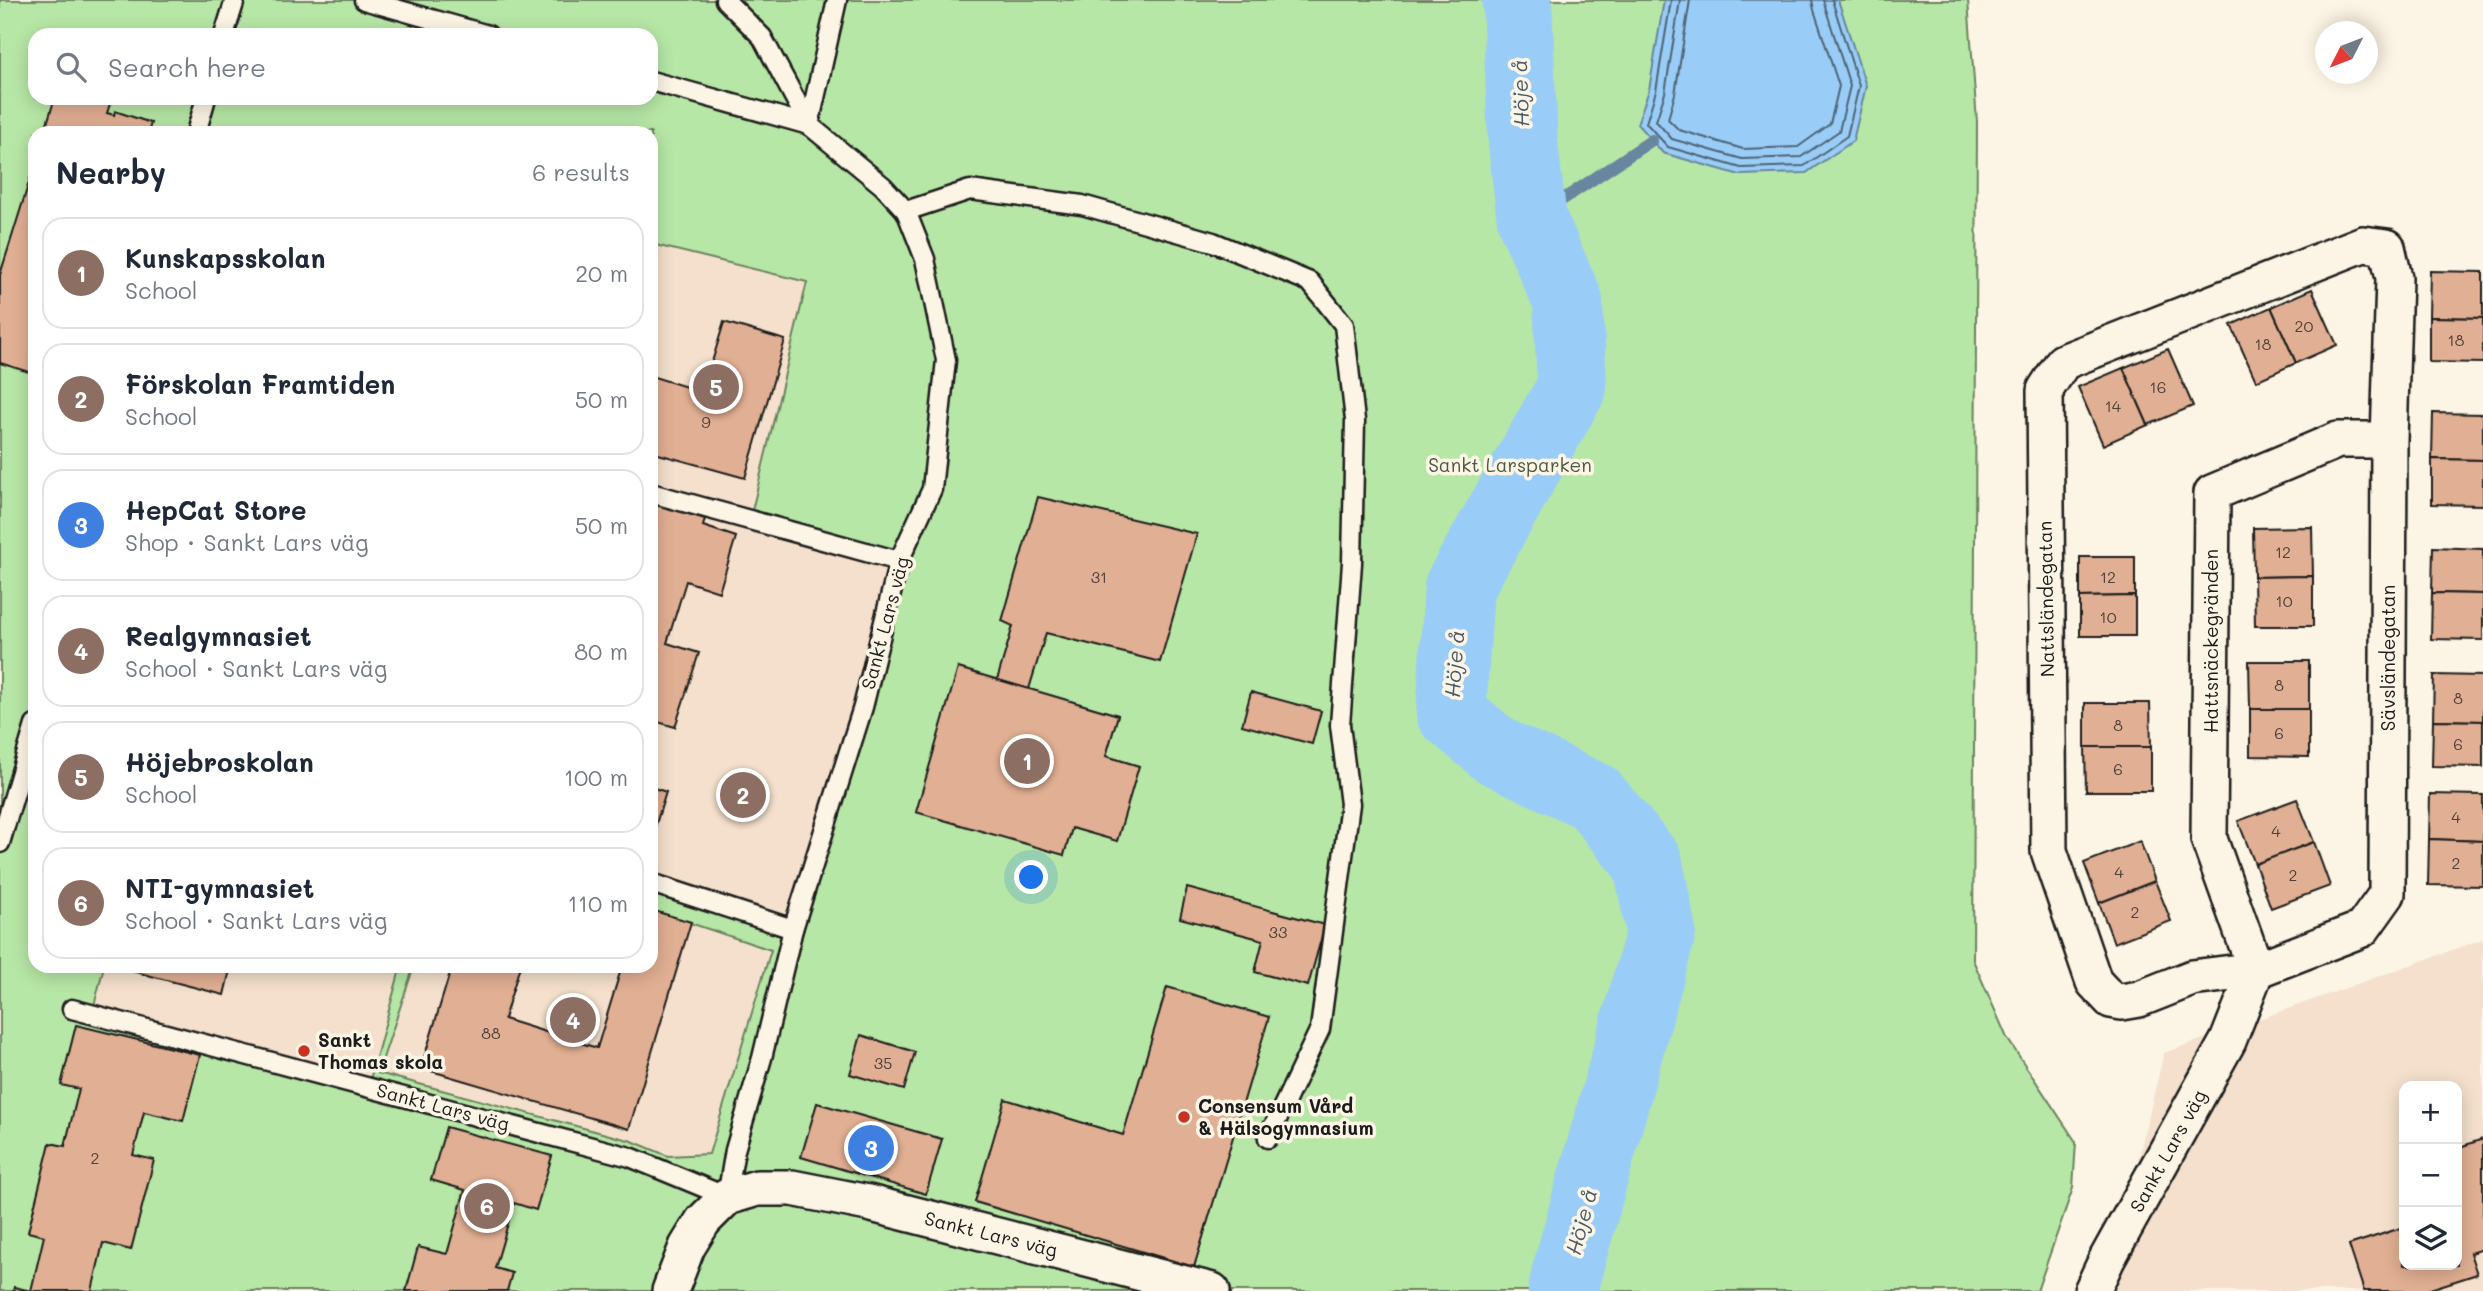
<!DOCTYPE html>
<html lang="en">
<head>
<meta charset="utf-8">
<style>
  body { margin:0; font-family:Mali,sans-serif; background:#f6f6f7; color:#1f2937 }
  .controls { position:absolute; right:21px; bottom:21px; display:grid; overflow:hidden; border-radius:14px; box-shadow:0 4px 18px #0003 }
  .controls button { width:63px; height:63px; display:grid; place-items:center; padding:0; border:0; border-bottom:2px solid #e0e1e3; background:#fff; color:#1f2937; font:35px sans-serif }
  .compass { position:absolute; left:2315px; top:21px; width:63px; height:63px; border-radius:50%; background:#fff; box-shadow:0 4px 18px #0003; rotate:228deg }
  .you { position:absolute; left:1032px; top:878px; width:24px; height:24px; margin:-18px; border:5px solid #fff; border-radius:50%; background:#1a73e8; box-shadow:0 0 0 10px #1a73e833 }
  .badge { display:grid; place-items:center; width:46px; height:46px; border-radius:50%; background:#0b8043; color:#fff; font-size:23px; font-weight:700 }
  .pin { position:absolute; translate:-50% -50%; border:4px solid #fff; box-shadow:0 2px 7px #0006 }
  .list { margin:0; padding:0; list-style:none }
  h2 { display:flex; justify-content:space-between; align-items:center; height:91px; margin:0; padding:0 28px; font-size:30px }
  h2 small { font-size:23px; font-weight:400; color:#747a83 }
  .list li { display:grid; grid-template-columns:46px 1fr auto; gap:21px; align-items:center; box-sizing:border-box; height:112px; margin:0 14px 14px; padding:0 14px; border:2px solid #e0e1e3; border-radius:21px }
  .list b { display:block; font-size:26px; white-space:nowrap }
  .list p { margin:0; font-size:23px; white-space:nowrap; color:#747a83 }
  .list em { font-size:23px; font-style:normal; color:#747a83 }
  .icon { flex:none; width:38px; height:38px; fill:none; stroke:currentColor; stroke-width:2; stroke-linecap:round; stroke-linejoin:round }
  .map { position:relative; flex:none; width:2483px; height:1291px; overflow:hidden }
  .search { position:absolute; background:#fff; box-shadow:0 4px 18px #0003; left:28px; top:28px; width:630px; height:77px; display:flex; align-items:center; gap:18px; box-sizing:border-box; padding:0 24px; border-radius:21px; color:#747a83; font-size:26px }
  .panel { position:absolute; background:#fff; box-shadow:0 4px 18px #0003; left:28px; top:126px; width:630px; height:847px; border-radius:21px }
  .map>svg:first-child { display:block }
</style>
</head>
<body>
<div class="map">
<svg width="2483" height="1291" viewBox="0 0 2483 1291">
  <rect width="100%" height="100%" fill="#fcf5e5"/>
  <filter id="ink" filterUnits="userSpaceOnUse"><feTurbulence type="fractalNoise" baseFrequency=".0143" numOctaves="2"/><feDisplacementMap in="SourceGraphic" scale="14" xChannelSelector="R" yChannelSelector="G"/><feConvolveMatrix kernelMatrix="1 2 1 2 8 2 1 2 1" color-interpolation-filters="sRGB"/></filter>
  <g filter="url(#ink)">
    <!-- built -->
    <g fill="#f4e0cc" fill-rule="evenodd">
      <path d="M651,244L807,282L750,519L899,561L793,929L651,883Z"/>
      <path d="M651,910L772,949L709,1154L668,1156L632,1141L378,1073L414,966H651Z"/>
      <path d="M2483,939V1291H2106L2164,1053ZM2404,1086H2457V1265H2404Z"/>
      <path d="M104,966H401L367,1087L91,1014Z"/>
    </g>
    <!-- green -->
    <path fill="#b7e7a6" stroke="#6a8261" stroke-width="2" fill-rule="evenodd" d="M0,0H1968L1977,122L1973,960L2007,1038L2076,1142L2073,1188L2037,1291H0ZM35,35H651V98H35ZM35,133H651V244L807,282L750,519L899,561L793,929L651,883V910L771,950L709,1154L668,1156L632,1141L378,1073L414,966H401L368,1087L92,1014L104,966H35ZM958,668L1118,715L1106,756L1138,766L1117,840L1072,828L1064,855ZM1268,1017L1194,1267L975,1202L1006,1100L1123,1135Z"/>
    <!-- water -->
    <path fill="#99cdf7" stroke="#67869f" stroke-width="2" d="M1664,0H1838L1866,86L1853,141L1806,173L1740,175L1663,153L1637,124L1649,90Z"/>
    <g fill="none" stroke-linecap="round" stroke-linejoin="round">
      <!-- shore -->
      <g stroke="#4e6374" stroke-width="2">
        <path d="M1671,0L1656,91L1646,123L1668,147L1741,168L1804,166L1847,136L1859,86L1832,0"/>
        <path d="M1680,0L1665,93L1656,121L1672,139L1742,159L1801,157L1839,131L1850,86L1823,0"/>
        <path d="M1690,0L1675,94L1668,119L1679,130L1743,149L1798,147L1830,124L1839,86L1814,10L1812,0"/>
      </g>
      <!-- stream -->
      <path stroke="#67869f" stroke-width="12" d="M1532,220L1652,140"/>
      <!-- river -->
      <path stroke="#99cdf7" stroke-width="70" d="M1517,0L1523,144L1532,220L1568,301L1572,387L1459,587L1451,713L1496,751L1594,797L1648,863L1661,932L1566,1275L1563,1291"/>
    </g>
    <!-- building -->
    <g fill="#e1af93" stroke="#1c1c1c" stroke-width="2">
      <path d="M55,98L75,103L77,98H112L107,113L114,115L115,111L151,123L148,133H44Z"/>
      <path d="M35,163V374L0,363V275Z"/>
      <path d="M2430,271L2483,272V318L2429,317Z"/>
      <path d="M2312,289L2337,345L2296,363L2271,307Z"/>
      <path d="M2271,307L2296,363L2256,381L2231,325Z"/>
      <path d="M2429,317L2483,318V363L2429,362Z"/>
      <path d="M724,322L785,340L745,478L651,452V376L703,392Z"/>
      <path d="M2168,349L2193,406L2148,425L2123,368Z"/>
      <path d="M2123,368L2148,425L2103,445L2078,387Z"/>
      <path d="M2433,413L2483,414V460L2432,459Z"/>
      <path d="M2432,459L2483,460V505L2432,504Z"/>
      <path d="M1038,497L1197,534L1160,662L1046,633L1029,689L997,680L1013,626L1002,621Z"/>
      <path d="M656,504L705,519L703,526L736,537L719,592L686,581L667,643L699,653L675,727L651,720V511H654Z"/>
      <path d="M2312,527L2313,576L2254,577L2253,528Z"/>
      <path d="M2433,547L2483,549V594L2432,593Z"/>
      <path d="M2080,557H2135V596L2080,597Z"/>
      <path d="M2313,576V626H2255L2254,577Z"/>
      <path d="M2432,593L2483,594V640L2431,639Z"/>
      <path d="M2135,596V636H2080V597Z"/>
      <path d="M2249,661H2309V709H2250Z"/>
      <path d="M958,668L1118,715L1106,756L1139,766L1117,841L1072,828L1064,855L916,812Z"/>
      <path d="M2434,675L2483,676V721L2433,720Z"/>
      <path d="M1251,692L1321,711L1312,744L1242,725Z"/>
      <path d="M2085,703H2150L2151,747H2085Z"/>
      <path d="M2250,709H2309V757L2250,756Z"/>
      <path d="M2433,720L2483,721V767L2432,766Z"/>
      <path d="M2085,747H2151V791H2086Z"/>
      <path d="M651,787L666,792L651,840Z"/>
      <path d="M2430,794L2483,795V841L2429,839Z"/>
      <path d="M2297,799L2314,842L2255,864L2238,821Z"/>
      <path d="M2429,839L2483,841V886L2428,885Z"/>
      <path d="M2140,841L2155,881L2099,903L2084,863Z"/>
      <path d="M2314,842L2330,886L2271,908L2255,864Z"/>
      <path d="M2155,881L2171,921L2114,943L2099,903Z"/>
      <path d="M1187,888L1325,925L1308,986L1255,972L1263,940L1180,918Z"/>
      <path d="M651,910L691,922L629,1129L421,1068L452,966H520L504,1019L597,1048L622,966H651Z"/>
      <path d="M129,966H231L224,995L128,970Z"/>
      <path d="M1167,987L1269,1017L1194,1267L975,1202L1005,1099L1123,1135Z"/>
      <path d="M76,1025L200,1055L183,1121L144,1112L133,1155L154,1160L131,1250L103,1243L92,1291H13L14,1287L31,1291L44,1236L28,1232L50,1143L65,1146L79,1089L61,1085Z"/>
      <path d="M861,1035L915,1052L904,1090L850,1074Z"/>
      <path d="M817,1103L942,1139L926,1194L801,1157Z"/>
      <path d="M446,1127L552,1156L536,1210L514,1203L495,1268L512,1273L507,1291H406L418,1247L447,1254L465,1190L431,1180Z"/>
      <path d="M2483,1139V1249L2470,1253L2477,1274L2424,1291H2364L2349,1245L2404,1227V1265H2457V1148Z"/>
    </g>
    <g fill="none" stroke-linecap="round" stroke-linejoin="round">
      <defs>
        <g id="lane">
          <path d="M364,0L488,35"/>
          <path d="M725,0L762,37L809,125"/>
          <path d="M224,35L235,0"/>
          <path d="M809,125L837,0"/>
          <path d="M196,133L206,98"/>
          <path d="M906,211L970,190L1082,205L1213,242L1310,282L1344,325L1355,420L1352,563L1340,725L1350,804L1320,1029L1268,1138"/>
          <path d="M651,493L899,561"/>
          <path d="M0,843L35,725"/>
          <path d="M651,883L793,929"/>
          <path d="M72,1009L630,1157L727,1197L735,1150L762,1058L793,929L863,707L899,561L932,489L946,360L925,259L906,211L883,186L809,125L651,81"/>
        </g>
        <g id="street">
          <path d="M670,1291L687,1247L703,1221L727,1197L757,1188H792L868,1203L1212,1291"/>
          <path d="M2092,1291L2107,1259L2228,1041L2256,970L2362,929L2387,894L2389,440L2394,278L2387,247L2363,244L2063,362L2045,390L2049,851L2094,982L2111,1000L2122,1002L2139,999L2192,978L2256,970L2209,839L2212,493L2338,440H2389"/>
        </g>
      </defs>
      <!-- lane casing -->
      <use href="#lane" stroke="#1c1c1c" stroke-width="23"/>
      <!-- street casing -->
      <use href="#street" stroke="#1c1c1c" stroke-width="40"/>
      <!-- lane -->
      <use href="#lane" stroke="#fcf5e5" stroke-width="18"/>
      <!-- street -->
      <use href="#street" stroke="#fcf5e5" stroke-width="35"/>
    </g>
  </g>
  <!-- markers -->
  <g fill="#c8321e" stroke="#fcf5e5" stroke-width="2.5">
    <circle cx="304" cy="1051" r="7"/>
    <circle cx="1184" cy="1117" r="7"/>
  </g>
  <g text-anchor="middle" stroke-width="7" stroke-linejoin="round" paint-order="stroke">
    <!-- number labels -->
    <g font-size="16" fill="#4d413a">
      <text x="2304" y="332">20</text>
      <text x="2456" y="346">18</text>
      <text x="2263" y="350">18</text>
      <text x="2158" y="393">16</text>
      <text x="2113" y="412">14</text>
      <text x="706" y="428">9</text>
      <text x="2283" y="558">12</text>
      <text x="1099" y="583">31</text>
      <text x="2108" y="583">12</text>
      <text x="2284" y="607">10</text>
      <text x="2108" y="623">10</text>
      <text x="2279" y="691">8</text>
      <text x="2458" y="704">8</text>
      <text x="2118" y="731">8</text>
      <text x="2279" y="739">6</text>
      <text x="2458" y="750">6</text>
      <text x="2118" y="775">6</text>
      <text x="2456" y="823">4</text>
      <text x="2276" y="837">4</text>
      <text x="2456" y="869">2</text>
      <text x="2119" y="878">4</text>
      <text x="2293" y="881">2</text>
      <text x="2135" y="918">2</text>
      <text x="1278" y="938">33</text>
      <text x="491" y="1039">88</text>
      <text x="883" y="1069">35</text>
      <text x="95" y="1164">2</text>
    </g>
    <!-- park labels -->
    <g font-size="19" fill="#4a5945" stroke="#fcf5e5">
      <text x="1510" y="472">Sankt Larsparken</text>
    </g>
    <!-- street labels -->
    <g font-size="19" fill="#1c1c1c" stroke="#fcf5e5">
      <text transform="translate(2046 599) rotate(-91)" y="7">Nattsländegatan</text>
      <text transform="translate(885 623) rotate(-75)" y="7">Sankt Lars väg</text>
      <text transform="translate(2211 641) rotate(-90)" y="7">Hattsnäckegränden</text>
      <text transform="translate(2388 658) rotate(-90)" y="7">Sävsländegatan</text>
      <text transform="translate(443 1107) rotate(15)" y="7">Sankt Lars väg</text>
      <text transform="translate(2168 1151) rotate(-61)" y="7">Sankt Lars väg</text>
      <text transform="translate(991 1234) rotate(14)" y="7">Sankt Lars väg</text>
    </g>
    <!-- poi labels -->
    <g font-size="19" font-weight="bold" fill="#1c1c1c" stroke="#fcf5e5" text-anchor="start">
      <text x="318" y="1047">Sankt<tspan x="318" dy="22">Thomas skola</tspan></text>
      <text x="1198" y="1113">Consensum Vård<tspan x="1198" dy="22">&amp; Hälsogymnasium</tspan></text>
    </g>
    <!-- water labels -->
    <g font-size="21" font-style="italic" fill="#485a69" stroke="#fcf5e5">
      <text transform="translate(1521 93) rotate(-92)" y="7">Höje å</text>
      <text transform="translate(1455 664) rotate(-86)" y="7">Höje å</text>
      <text transform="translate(1582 1222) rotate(-75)" y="7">Höje å</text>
    </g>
  </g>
</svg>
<div class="controls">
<button>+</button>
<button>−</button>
<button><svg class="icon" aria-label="layers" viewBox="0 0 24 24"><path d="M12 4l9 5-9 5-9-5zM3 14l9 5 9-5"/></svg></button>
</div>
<svg class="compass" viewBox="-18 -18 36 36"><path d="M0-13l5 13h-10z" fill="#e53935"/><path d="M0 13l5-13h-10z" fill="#747a83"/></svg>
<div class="you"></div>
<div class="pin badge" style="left:1027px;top:761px;background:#8d6e63">1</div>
<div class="pin badge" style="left:743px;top:795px;background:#8d6e63">2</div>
<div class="pin badge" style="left:871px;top:1148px;background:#3f7fe0">3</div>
<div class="pin badge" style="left:573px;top:1020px;background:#8d6e63">4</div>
<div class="pin badge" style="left:716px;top:387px;background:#8d6e63">5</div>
<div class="pin badge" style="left:487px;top:1206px;background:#8d6e63">6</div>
<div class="search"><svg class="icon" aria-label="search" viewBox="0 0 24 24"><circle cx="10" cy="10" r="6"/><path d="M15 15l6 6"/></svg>Search here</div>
<section class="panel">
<h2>Nearby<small>6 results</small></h2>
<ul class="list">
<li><span class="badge" style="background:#8d6e63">1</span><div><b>Kunskapsskolan</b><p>School</p></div><em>20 m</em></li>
<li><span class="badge" style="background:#8d6e63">2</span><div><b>Förskolan Framtiden</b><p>School</p></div><em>50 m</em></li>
<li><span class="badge" style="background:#3f7fe0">3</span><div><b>HepCat Store</b><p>Shop · Sankt Lars väg</p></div><em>50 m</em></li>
<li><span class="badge" style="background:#8d6e63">4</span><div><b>Realgymnasiet</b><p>School · Sankt Lars väg</p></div><em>80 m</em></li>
<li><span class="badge" style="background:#8d6e63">5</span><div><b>Höjebroskolan</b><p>School</p></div><em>100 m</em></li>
<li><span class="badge" style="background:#8d6e63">6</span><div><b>NTI-gymnasiet</b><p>School · Sankt Lars väg</p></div><em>110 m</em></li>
</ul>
</section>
</div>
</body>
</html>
